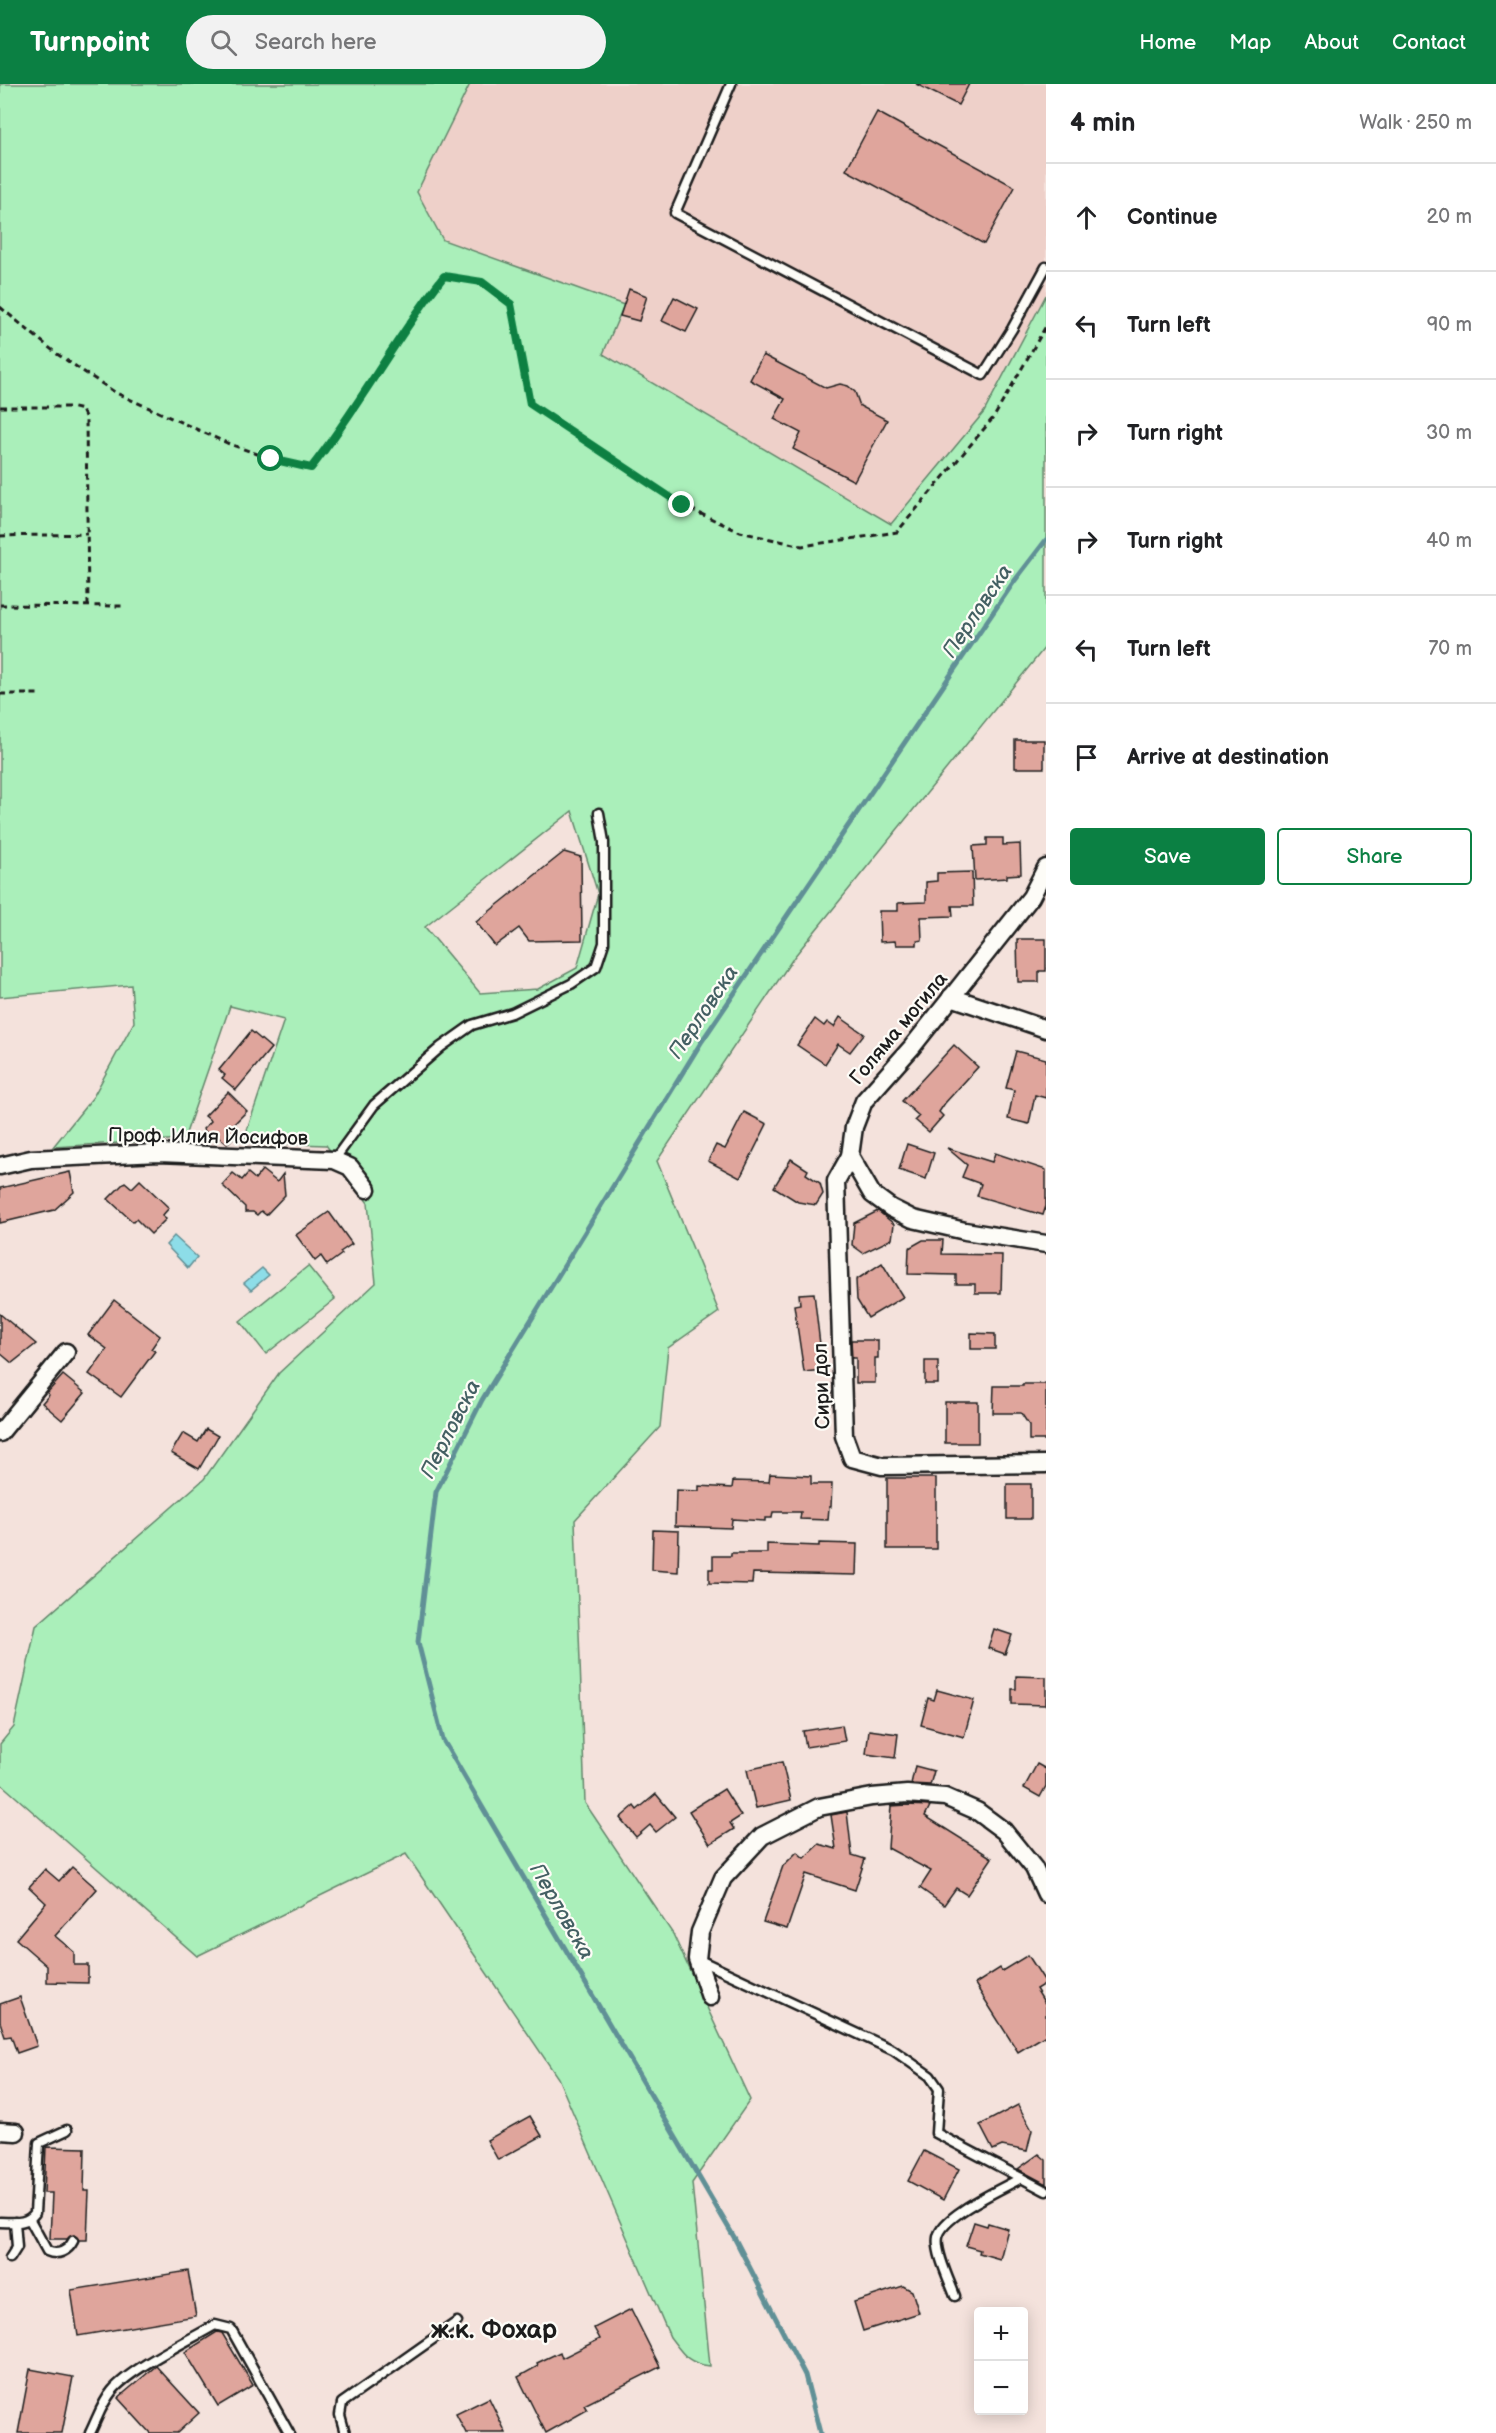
<!DOCTYPE html>
<html lang="en">
<head>
<meta charset="utf-8">
<style>
  body { margin:0; font-family:"Balsamiq Sans",sans-serif; background:#f2f2f2; color:#202124 }
  .controls { position:absolute; right:18px; bottom:18px; display:grid; overflow:hidden; border-radius:6px; box-shadow:0 3px 15px #0003 }
  .controls button { width:54px; height:54px; display:grid; place-items:center; padding:0; border:0; border-bottom:2px solid #e0e0e0; background:#fff; color:#202124; font:30px sans-serif }
  .stop { position:absolute; width:18px; height:18px; margin:-14px; border:4px solid #0b8043; border-radius:50%; background:#fff }
  .stop.end { background:#0b8043; border-color:#fff; box-shadow:0 2px 6px #0008 }
  .list { margin:0; padding:0; list-style:none }
  h2 { display:flex; justify-content:space-between; align-items:center; height:78px; margin:0; padding:0 24px; font-size:26px }
  h2 small { font-size:20px; font-weight:400; color:#757577 }
  .list li { display:grid; grid-template-columns:39px 1fr auto; gap:18px; align-items:center; box-sizing:border-box; height:108px; padding:0 24px; border-top:2px solid #e0e0e0 }
  .list b { display:block; font-size:22px; white-space:nowrap }
  .list em { font-size:20px; font-style:normal; color:#757577 }
  .actions { display:flex; gap:12px; padding:18px 24px }
  .actions a { flex:1; padding:14px 0; border:2px solid #0b8043; border-radius:6px; text-align:center; font-size:21px; color:#0b8043 }
  .actions .main { background:#0b8043; color:#fff }
  .icon { flex:none; width:33px; height:33px; fill:none; stroke:currentColor; stroke-width:2; stroke-linecap:round; stroke-linejoin:round }
  .map { position:relative; flex:none; width:1046px; height:2349px; overflow:hidden }
  header { display:flex; align-items:center; gap:36px; box-sizing:border-box; height:84px; padding:0 30px; background:#0b8043; color:#fff }
  header strong { font-size:28px }
  nav { display:flex; gap:33px; margin-inline-start:auto; font-size:21px }
  .search { width:420px; height:54px; background:#f2f2f2; display:flex; align-items:center; gap:15px; box-sizing:border-box; padding:0 21px; border-radius:33px; color:#757577; font-size:22px }
  main { display:flex }
  aside { flex:1; background:#fff }
  .map>svg:first-child { display:block }
</style>
</head>
<body>
<header>
<strong>Turnpoint</strong>
<div class="search"><svg class="icon" aria-label="search" viewBox="0 0 24 24"><circle cx="10" cy="10" r="6"/><path d="M15 15l6 6"/></svg>Search here</div>
<nav><a>Home</a><a>Map</a><a>About</a><a>Contact</a></nav>
</header>
<main>
<div class="map">
<svg width="1046" height="2349" viewBox="0 0 1046 2349">
  <rect width="100%" height="100%" fill="#f4e2dc"/>
  <filter id="ink" filterUnits="userSpaceOnUse"><feTurbulence type="fractalNoise" baseFrequency=".0167" numOctaves="2"/><feDisplacementMap in="SourceGraphic" scale="12" xChannelSelector="R" yChannelSelector="G"/><feConvolveMatrix kernelMatrix="1 2 1 2 8 2 1 2 1" color-interpolation-filters="sRGB"/></filter>
  <g filter="url(#ink)">
    <!-- built -->
    <path fill="#eed0c9" d="M470,0H1046V211L984,328L891,441L603,269L623,220L443,156L417,108Z"/>
    <!-- green -->
    <g fill="#aaefba" stroke="#63866b" stroke-width="1.5" fill-rule="evenodd">
      <path d="M0,0H470L417,108L443,156L624,221L603,270L891,440L984,328L1046,211V562L794,873L657,1077L719,1228L668,1264L660,1343L575,1436L585,1719L673,1850L750,2016L692,2099L710,2282C687,2279 683,2270 670,2253L558,1994L406,1770L197,1872L0,1699V1660L14,1643L36,1542L204,1395L279,1289L376,1199L368,1119L326,1061L243,1058L284,936L230,922L184,1055L53,1063L93,1013L134,938L131,901L0,913ZM572,727L598,810L577,884L538,905L480,909L425,843Z"/>
      <path d="M308,1182L335,1215L266,1270L240,1237Z"/>
    </g>
    <!-- water -->
    <g fill="#8ddde8" stroke="#609096" stroke-width="1.5">
      <path d="M174,1152L197,1173L188,1184L166,1161Z"/>
      <path d="M262,1184L269,1191L251,1206L244,1199Z"/>
    </g>
    <g fill="none" stroke-linecap="round" stroke-linejoin="round">
      <!-- stream -->
      <path stroke="#609096" stroke-width="5" d="M820,2349L805,2291L734,2153L443,1656L418,1558L436,1408L482,1316L702,957L1013,499L1046,456"/>
    </g>
    <!-- building -->
    <g fill="#dfa59c" stroke="#1c1c1c" stroke-width="1.5">
      <path d="M916,0H969L958,21Z"/>
      <path d="M877,28L1015,103L984,160L846,86Z"/>
      <path d="M629,205L647,212L639,237L620,232Z"/>
      <path d="M674,213L698,225L686,248L662,237Z"/>
      <path d="M763,271L826,304L840,300L848,302L855,308L860,322L887,336L854,397L793,365L801,349L774,335L785,315L750,296Z"/>
      <rect x="1015" y="656" width="29" height="28"/>
      <path d="M987,754H1003V761L1020,760L1021,790L1007,791V794L975,796L973,762L987,761Z"/>
      <path d="M564,768L581,773L582,856L529,857L519,844L495,862L476,838Z"/>
      <path d="M972,788L973,822H952L953,832L921,833L922,856L917,857V861H896L895,857L880,858L879,827H898V819L926,818V798L937,797V789Z"/>
      <path d="M1017,855H1046V887H1039V898H1018Z"/>
      <path d="M840,933L864,950L850,968L838,960L825,980L797,961L815,935L824,942L827,938L834,943Z"/>
      <path d="M251,947L271,964L236,1006L222,994L225,991L219,986Z"/>
      <path d="M954,961L978,983L945,1019L939,1028L943,1032L929,1048L915,1036L919,1032L902,1017Z"/>
      <path d="M1016,967L1046,975V1014L1035,1011L1029,1040L1008,1035L1014,1006L1006,1004Z"/>
      <path d="M228,1008L247,1027L233,1041L239,1047L227,1060L220,1054L216,1058L203,1045L211,1037L205,1032Z"/>
      <path d="M744,1028L767,1040L740,1094L708,1077L716,1061L725,1065Z"/>
      <path d="M907,1060L934,1069L926,1095L899,1086Z"/>
      <path d="M947,1064L992,1078L995,1069L1046,1086V1122L1043,1131L977,1112L981,1100L962,1093L967,1081Z"/>
      <path d="M791,1075L808,1086L806,1090L820,1099L823,1110L816,1121L798,1118L774,1103Z"/>
      <path d="M262,1086L277,1098L283,1090L285,1111L266,1131L261,1127L257,1131L253,1128H245V1123L222,1101L233,1089L242,1096L248,1089L255,1095Z"/>
      <path d="M70,1088L74,1108L54,1126L0,1139V1104Z"/>
      <path d="M140,1096L169,1124L162,1132L166,1135L151,1150L136,1135L133,1138L108,1115L125,1098L132,1104Z"/>
      <path d="M878,1127L894,1140L892,1155L863,1169L852,1161L854,1139Z"/>
      <path d="M329,1128L352,1160L340,1168L342,1170L327,1181L321,1172L315,1177L296,1151Z"/>
      <path d="M923,1156H943L942,1170L1002,1171L1001,1209H975V1200H956V1191L908,1190L909,1164Z"/>
      <path d="M882,1179L903,1213L868,1234L857,1216L856,1196Z"/>
      <path d="M814,1209L823,1286L804,1288L794,1221L800,1220L799,1210Z"/>
      <path d="M114,1216L160,1252L151,1265L155,1267L121,1313L89,1290L107,1265L88,1251Z"/>
      <path d="M0,1230L36,1260L12,1279L0,1269Z"/>
      <path d="M971,1249L995,1250V1265H971Z"/>
      <path d="M851,1256H878V1274H875V1299H856V1274H852Z"/>
      <rect x="925" y="1277" width="13" height="23"/>
      <path d="M63,1291L85,1309L62,1336L42,1319L49,1311L47,1309Z"/>
      <path d="M1023,1300H1046V1356H1029V1341L1021,1329H993L994,1302H1023Z"/>
      <rect x="945" y="1318" width="33" height="41"/>
      <path d="M206,1345L218,1352L199,1385L171,1369L183,1349L198,1358Z"/>
      <path d="M770,1390L811,1392V1400H832L831,1423H829L828,1436L800,1435L801,1428H773L772,1434H765V1437L732,1435L731,1444L675,1442L676,1406L699,1407V1402L732,1404L733,1397L769,1398Z"/>
      <rect x="887" y="1394" width="49" height="71"/>
      <rect x="1007" y="1400" width="24" height="35"/>
      <path d="M653,1446L679,1447L678,1488L652,1486Z"/>
      <path d="M819,1459L857,1460L856,1491L753,1489L752,1500L709,1499V1485H713V1472H731V1469H767V1460L819,1462Z"/>
      <path d="M994,1545L1012,1551L1005,1570L988,1564Z"/>
      <path d="M1016,1592L1046,1593V1621L1012,1620V1605H1016Z"/>
      <path d="M937,1606L974,1616L964,1653L921,1641L928,1614L934,1616Z"/>
      <path d="M842,1641L845,1657L806,1663L803,1647Z"/>
      <path d="M869,1646L898,1650L895,1674L866,1670Z"/>
      <path d="M782,1678L791,1716L756,1724L747,1686Z"/>
      <path d="M1037,1680L1046,1685V1702L1040,1713L1024,1704Z"/>
      <path d="M915,1682L934,1687L930,1701L911,1700Z"/>
      <path d="M724,1705L741,1732L730,1739L734,1745L710,1760L689,1727Z"/>
      <path d="M656,1710L675,1733L656,1748L650,1741L636,1753L620,1734L634,1722L637,1726Z"/>
      <path d="M907,1721L930,1722L925,1732L992,1774L967,1811L956,1804L944,1821L920,1804L931,1787L888,1764L891,1722Z"/>
      <path d="M847,1728L852,1771L865,1775L855,1806L806,1790L787,1845L763,1838L783,1782L797,1768L804,1774L819,1760L836,1765L831,1731Z"/>
      <path d="M72,1783L97,1805L55,1852L74,1868V1881H88V1899L47,1898V1882L16,1855L46,1819L29,1803L45,1785L59,1797Z"/>
      <path d="M1028,1871L1046,1899L1036,1905L1046,1921V1951L1018,1968L975,1900L1000,1884L1002,1887Z"/>
      <path d="M20,1913L37,1962L17,1969L11,1952L5,1953L0,1938V1920Z"/>
      <path d="M1018,2021L1032,2046L1027,2067L1002,2062L993,2066L980,2041Z"/>
      <path d="M530,2032L542,2052L498,2076L487,2056Z"/>
      <path d="M46,2063L85,2064L84,2107H89L87,2156H79L74,2151L67,2155H50L52,2109H44Z"/>
      <path d="M924,2067L959,2085L943,2116L908,2097Z"/>
      <path d="M1039,2070L1046,2076V2100L1018,2085Z"/>
      <path d="M974,2138L987,2142L988,2139L1008,2145L1000,2175L979,2169L980,2166L966,2162Z"/>
      <path d="M188,2187L196,2232L78,2252L71,2206Z"/>
      <path d="M903,2202L912,2207L919,2229L863,2247L854,2218Z"/>
      <path d="M631,2225L660,2283L584,2321L587,2326L546,2349L518,2293L538,2282L537,2279L560,2268L562,2274L600,2255L594,2244Z"/>
      <path d="M217,2248L222,2249L253,2301L218,2322L185,2268Z"/>
      <path d="M156,2282L199,2329L177,2349H150L118,2314Z"/>
      <path d="M30,2285L73,2293L62,2349H18Z"/>
      <path d="M489,2314L506,2349H466L456,2330Z"/>
    </g>
    <g fill="none" stroke-linecap="round" stroke-linejoin="round">
      <defs>
        <g id="service">
          <path d="M731,0L675,129L983,291L1012,245L1046,183"/>
          <path d="M334,1076L374,1021L441,963L472,941L512,929L571,900L596,883L604,859V758L599,729"/>
          <path d="M697,1875L893,1966L930,1992L939,2005L936,2049L1046,2107"/>
          <path d="M30,2136L47,2167C58,2172 68,2167 73,2157"/>
          <path d="M0,2138C14,2138 26,2141 35,2129L39,2059L67,2046"/>
          <path d="M10,2174L17,2163L15,2138"/>
          <path d="M955,2212C950,2198 935,2168 938,2153C942,2131 1002,2105 1021,2094"/>
          <path d="M90,2349C97,2335 102,2319 112,2307C131,2284 188,2257 215,2241L231,2245L289,2349"/>
          <path d="M345,2349L340,2331L342,2319L457,2238"/>
        </g>
        <g id="minor">
          <path d="M1046,784L1031,813L912,963L864,1017L854,1043L850,1072L872,1110L891,1124L913,1135L965,1147L1046,1160"/>
          <path d="M951,913L1046,945"/>
          <path d="M850,1072L836,1097L844,1352L852,1374L882,1382L1046,1380"/>
          <path d="M0,1082L31,1075L159,1069L334,1076L350,1083L367,1105"/>
          <path d="M0,1349L66,1268"/>
          <path d="M710,1913L697,1875L700,1848L723,1794L762,1752L819,1723L872,1713L907,1710L945,1713L977,1727L1004,1747L1034,1784L1046,1810"/>
          <path d="M0,2047L16,2048"/>
        </g>
      </defs>
      <!-- service casing -->
      <use href="#service" stroke="#1c1c1c" stroke-width="13"/>
      <!-- minor casing -->
      <use href="#minor" stroke="#1c1c1c" stroke-width="21"/>
      <!-- path -->
      <g stroke="#1c1c1c" stroke-width="3" stroke-dasharray="6 4.5" stroke-linecap="butt">
        <path d="M0,223L57,270L116,309L227,359L271,375L311,384C359,323 396,253 444,192L481,198L511,221L530,320L682,421L740,448L802,462L897,448L994,333L1046,242"/>
        <path d="M0,323H70L82,326L86,335L88,521"/>
        <path d="M0,452L87,450"/>
        <path d="M0,521L124,522"/>
        <path d="M0,610H40"/>
      </g>
      <!-- service -->
      <use href="#service" stroke="#fdfcf7" stroke-width="8"/>
      <!-- minor -->
      <use href="#minor" stroke="#fdfcf7" stroke-width="16"/>
    </g>
  </g>
  <g fill="none" stroke-linecap="round" stroke-linejoin="round" filter="url(#ink)">
    <!-- route -->
    <path stroke="#0b8043" stroke-width="8" d="M271,375L311,384C359,323 396,253 444,192L482,198L511,220L530,320L682,421"/>
  </g>
  <g text-anchor="middle" stroke-width="4.5" stroke-linejoin="round" paint-order="stroke">
    <!-- street labels -->
    <g font-size="20" fill="#1c1c1c" stroke="#fdfcf7">
      <text transform="translate(898 944) rotate(-50)" y="7">Голяма могила</text>
      <text transform="translate(208 1052) rotate(1)" y="7">Проф. Илия Йосифов</text>
      <text transform="translate(821 1302) rotate(-92)" y="7">Сири дол</text>
    </g>
    <!-- water labels -->
    <g font-size="21" font-style="italic" fill="#446063" stroke="#fdfcf7">
      <text transform="translate(977 527) rotate(-56)" y="7">Перловска</text>
      <text transform="translate(703 928) rotate(-56)" y="7">Перловска</text>
      <text transform="translate(450 1345) rotate(-63)" y="7">Перловска</text>
      <text transform="translate(562 1827) rotate(60)" y="7">Перловска</text>
    </g>
    <!-- district labels -->
    <g font-size="26" font-weight="bold" fill="#1c1c1c" stroke="#fdfcf7">
      <text x="494" y="2254">ж.к. Фохар</text>
    </g>
  </g>
</svg>
<div class="controls">
<button>+</button>
<button>−</button>
</div>
<div class="stop" style="left:271px;top:375px"></div>
<div class="stop end" style="left:682px;top:421px"></div>
</div>
<aside>
<h2>4 min<small>Walk · 250 m</small></h2>
<ul class="list">
<li><svg class="icon" aria-label="ahead" viewBox="0 0 24 24"><path d="M12 20V5M6 11l6-6 6 6"/></svg><div><b>Continue</b></div><em>20 m</em></li>
<li><svg class="icon" aria-label="left" viewBox="0 0 24 24"><path d="M17 20v-9H6M10 6l-5 5 5 5"/></svg><div><b>Turn left</b></div><em>90 m</em></li>
<li><svg class="icon" aria-label="right" viewBox="0 0 24 24"><path d="M7 20v-9h11M14 6l5 5-5 5"/></svg><div><b>Turn right</b></div><em>30 m</em></li>
<li><svg class="icon" aria-label="right" viewBox="0 0 24 24"><path d="M7 20v-9h11M14 6l5 5-5 5"/></svg><div><b>Turn right</b></div><em>40 m</em></li>
<li><svg class="icon" aria-label="left" viewBox="0 0 24 24"><path d="M17 20v-9H6M10 6l-5 5 5 5"/></svg><div><b>Turn left</b></div><em>70 m</em></li>
<li><svg class="icon" aria-label="arrive" viewBox="0 0 24 24"><path d="M6 21V4h12l-3 4 3 4H6"/></svg><div><b>Arrive at destination</b></div></li>
</ul>
<div class="actions"><a class="main">Save</a><a>Share</a></div>
</aside>
</main>
</body>
</html>
